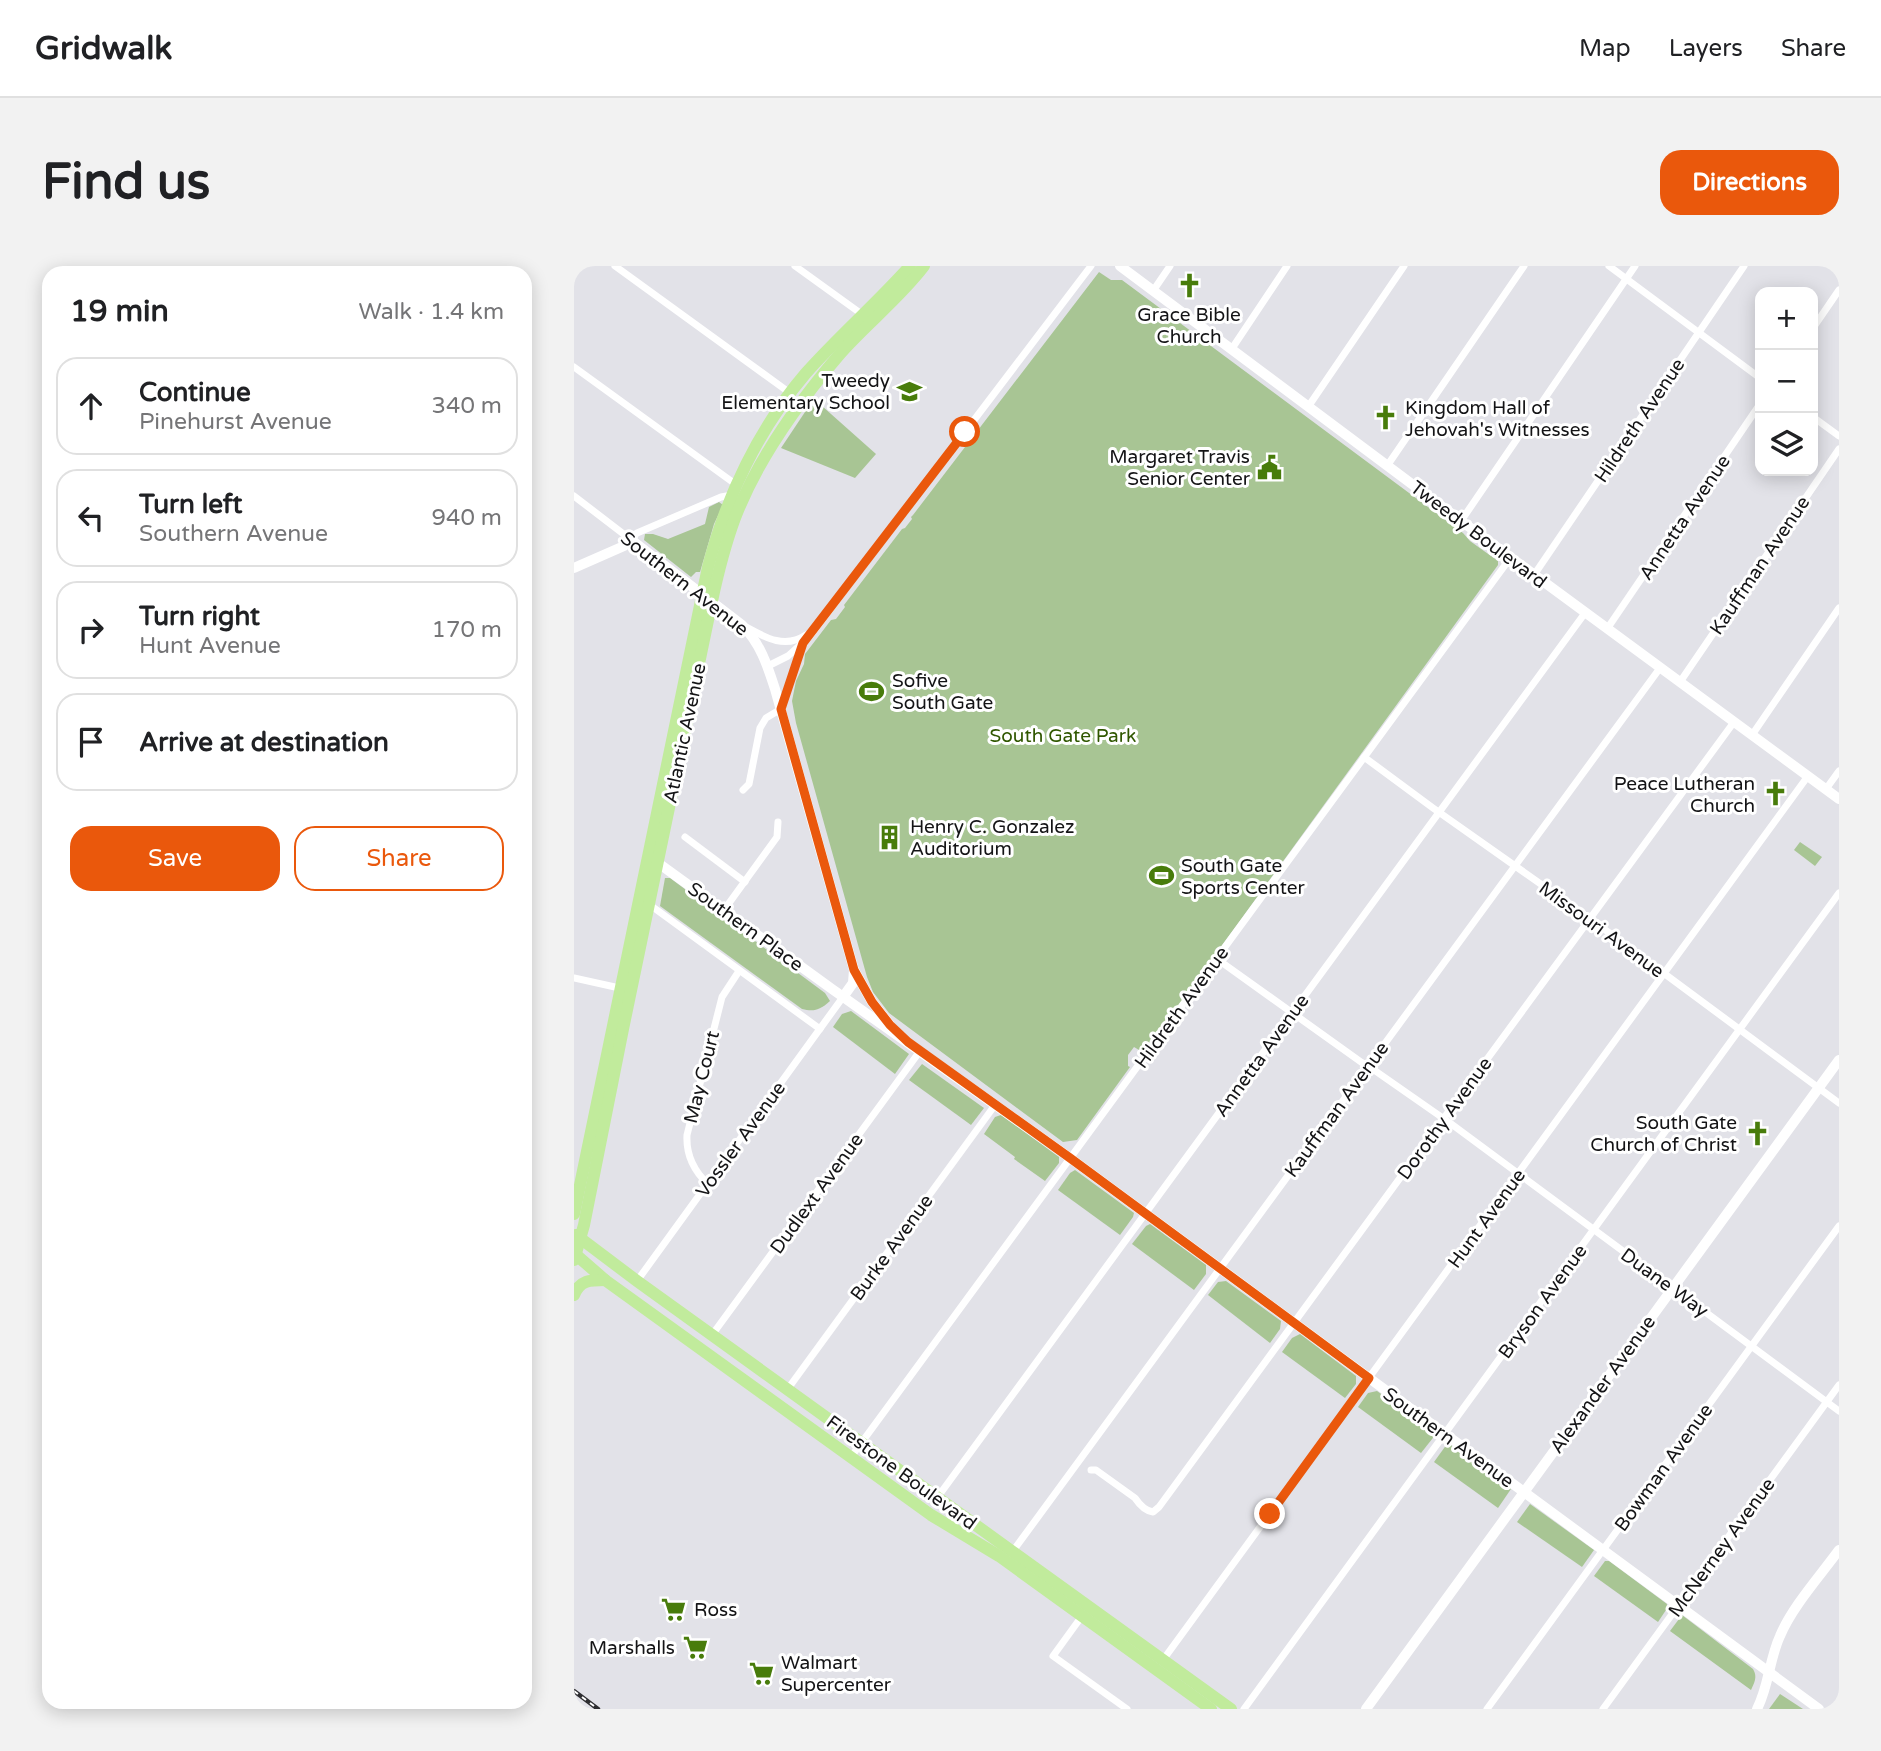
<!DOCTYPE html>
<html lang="en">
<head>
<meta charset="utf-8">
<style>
  body { margin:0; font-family:"Varela Round",sans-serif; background:#f2f2f2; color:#202124 }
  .controls { position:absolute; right:21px; top:21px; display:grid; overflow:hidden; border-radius:14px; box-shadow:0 4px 18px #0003 }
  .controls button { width:63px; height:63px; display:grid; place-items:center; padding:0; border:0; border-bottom:2px solid #e0e0e0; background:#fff; color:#202124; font:35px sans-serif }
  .stop { position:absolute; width:21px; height:21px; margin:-16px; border:5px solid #ea580c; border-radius:50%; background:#fff }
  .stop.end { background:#ea580c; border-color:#fff; box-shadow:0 2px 7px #0008 }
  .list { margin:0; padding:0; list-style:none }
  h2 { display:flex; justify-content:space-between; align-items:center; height:91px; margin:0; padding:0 28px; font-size:30px }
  h2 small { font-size:23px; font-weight:400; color:#757577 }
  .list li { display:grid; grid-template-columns:46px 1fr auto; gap:21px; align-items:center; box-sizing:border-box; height:98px; margin:0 14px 14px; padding:0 14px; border:2px solid #e0e0e0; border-radius:21px }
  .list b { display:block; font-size:26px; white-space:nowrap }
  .list p { margin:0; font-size:23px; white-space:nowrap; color:#757577 }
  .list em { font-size:23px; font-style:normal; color:#757577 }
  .actions { display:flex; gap:14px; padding:21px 28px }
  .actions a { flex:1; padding:16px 0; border:2px solid #ea580c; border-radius:21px; text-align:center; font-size:24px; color:#ea580c }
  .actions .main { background:#ea580c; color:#fff }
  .icon { flex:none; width:38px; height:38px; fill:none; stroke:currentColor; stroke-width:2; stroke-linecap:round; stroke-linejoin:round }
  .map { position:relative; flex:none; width:1265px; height:1443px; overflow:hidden; border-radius:21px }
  header { display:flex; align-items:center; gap:42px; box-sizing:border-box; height:98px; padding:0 35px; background:#fff; border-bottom:2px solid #e0e0e0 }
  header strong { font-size:33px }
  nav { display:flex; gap:38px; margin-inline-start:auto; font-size:24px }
  .intro { display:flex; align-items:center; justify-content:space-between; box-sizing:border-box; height:168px; padding:0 42px }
  h1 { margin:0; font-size:49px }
  .button { padding:18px 32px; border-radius:21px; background:#ea580c; color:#fff; font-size:24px; font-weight:700 }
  main { display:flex; gap:42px; padding:0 42px }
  aside { flex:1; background:#fff; border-radius:21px; box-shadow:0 4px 18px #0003 }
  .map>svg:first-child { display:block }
</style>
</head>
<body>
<header>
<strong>Gridwalk</strong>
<nav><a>Map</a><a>Layers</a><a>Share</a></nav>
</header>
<div class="intro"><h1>Find us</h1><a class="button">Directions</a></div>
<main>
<aside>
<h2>19 min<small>Walk · 1.4 km</small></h2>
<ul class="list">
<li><svg class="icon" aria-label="ahead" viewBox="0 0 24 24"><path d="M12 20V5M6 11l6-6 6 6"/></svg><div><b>Continue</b><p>Pinehurst Avenue</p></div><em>340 m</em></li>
<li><svg class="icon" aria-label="left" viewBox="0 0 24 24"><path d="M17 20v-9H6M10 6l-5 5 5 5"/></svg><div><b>Turn left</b><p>Southern Avenue</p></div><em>940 m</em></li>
<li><svg class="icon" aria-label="right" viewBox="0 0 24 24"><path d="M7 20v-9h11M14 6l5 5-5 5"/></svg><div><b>Turn right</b><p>Hunt Avenue</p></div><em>170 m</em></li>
<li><svg class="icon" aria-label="arrive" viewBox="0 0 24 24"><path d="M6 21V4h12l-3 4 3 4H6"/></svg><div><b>Arrive at destination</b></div></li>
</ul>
<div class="actions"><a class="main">Save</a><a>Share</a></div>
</aside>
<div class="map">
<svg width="1265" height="1443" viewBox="0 0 1265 1443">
  <rect width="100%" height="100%" fill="#e2e2e8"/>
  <!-- green -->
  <g fill="#a8c594">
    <path d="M525,6L537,14H548L889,267L896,275L924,295V299L570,787L560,781L554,789V800L556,801L503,874L489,876L315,747L299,726L293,711L222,457L218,435L222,415L230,398L231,388L257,354L262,353L271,341L270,339L328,263L331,262L338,253L337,251L339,249Z"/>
    <path d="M235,140H248L302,188L281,212L207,182Z"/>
    <path d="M145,236L149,239L140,258L126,306H122L117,311L70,274L71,268H79L94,273L131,258L135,241Z"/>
    <path d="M1226,576L1248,591L1241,600L1220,584Z"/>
    <path d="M91,612H96L251,727L256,735C246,744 240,746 228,743L86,640Z"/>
    <path d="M277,745L335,788L321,808L259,761L268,748Z"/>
    <path d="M348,798L410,842L397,859L335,814Z"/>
    <path d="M427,849L485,891V897L471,915L440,893L441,891L410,868L421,851Z"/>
    <path d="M501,904L560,947L559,951L546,969L484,924L496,907Z"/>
    <path d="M576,958L632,999V1008L620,1024L558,978L572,960Z"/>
    <path d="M652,1015L707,1055L706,1063L696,1077L634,1029L644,1016Z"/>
    <path d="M726,1068L782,1110V1118L771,1132L708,1086L718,1072Z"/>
    <path d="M803,1125L862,1168L847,1187L784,1141L794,1127Z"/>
    <path d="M873,1178L877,1179L937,1223L924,1242L860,1196Z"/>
    <path d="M956,1238L1020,1284L1008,1301L943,1256Z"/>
    <path d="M1031,1295H1035L1093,1338L1092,1344L1084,1356L1020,1310Z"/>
    <path d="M1108,1349L1179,1403C1184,1411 1180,1417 1177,1424L1096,1365Z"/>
    <path d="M1206,1428L1229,1443H1195Z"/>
  </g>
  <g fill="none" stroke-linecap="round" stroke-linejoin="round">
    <!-- minor -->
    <g stroke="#fff" stroke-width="7">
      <path d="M41,0L216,127"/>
      <path d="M221,0L289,49"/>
      <path d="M1035,0L1186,112"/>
      <path d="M579,25L596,0"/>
      <path d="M1239,62L1265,24"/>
      <path d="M657,84L713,0"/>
      <path d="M0,101L164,220"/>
      <path d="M734,141L830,0"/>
      <path d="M1239,151L1265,170"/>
      <path d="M813,200L950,0"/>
      <path d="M0,230L56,273L63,267L147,231L158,229"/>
      <path d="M887,255L1061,0"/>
      <path d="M960,309L1170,0"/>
      <path d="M172,361C192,372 211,383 232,369"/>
      <path d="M1033,363L1186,138"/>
      <path d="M194,400L214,390L236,370L517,0"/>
      <path d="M1106,416L1265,183"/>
      <path d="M1178,469L1265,342"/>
      <path d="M790,491L859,542L1022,657L1265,837"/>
      <path d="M1252,523L1265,505"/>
      <path d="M169,524L175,518L186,462L192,452L207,443L228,381"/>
      <path d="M111,571L171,616"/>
      <path d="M76,639L246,763"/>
      <path d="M150,644L203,571L204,556"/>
      <path d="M643,693L787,796L800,804L876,857L1265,1145"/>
      <path d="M0,712L50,723"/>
      <path d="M134,918C120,905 112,888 113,869L148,731L165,705"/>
      <path d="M63,1015L269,731"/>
      <path d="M138,1069L346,785"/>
      <path d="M213,1124L421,839"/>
      <path d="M277,1191L937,291"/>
      <path d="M517,1204H522L561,1232C565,1238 572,1245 579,1246L585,1241L1160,456"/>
      <path d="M363,1232L1011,347"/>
      <path d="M439,1285L1086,402"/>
      <path d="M508,1350L479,1390L553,1443"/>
      <path d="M589,1394L1234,510"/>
      <path d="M670,1443L1265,627"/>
      <path d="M913,1443L1265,960"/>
      <path d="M1029,1443L1265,1119"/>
    </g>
    <!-- tertiary -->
    <g stroke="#fff" stroke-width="10">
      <path d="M0,302L50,280L56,273L168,359C186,377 193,398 201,423L280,704L298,736L316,759"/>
      <path d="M80,594L258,723L496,892L1245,1443"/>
      <path d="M269,731L279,717L280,704"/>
      <path d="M792,1443L1265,794"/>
    </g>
    <!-- secondary -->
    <g stroke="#fff" stroke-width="10">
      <path d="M546,0L898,263L1265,533"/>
      <path d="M1183,1443C1195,1420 1195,1394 1206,1370C1218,1341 1246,1310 1265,1284"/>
    </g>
    <!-- primary -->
    <g stroke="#c1eb9c" stroke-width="12">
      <path d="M0,948L134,301C152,231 185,162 232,107C265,70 303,37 336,0"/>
      <path d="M2,969L63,1015L657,1443"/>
      <path d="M0,987L31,1014L357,1249L425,1290L637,1443"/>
      <path d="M0,994L10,959L49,763L138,335C144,307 151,279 161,252C184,192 223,138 265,89C292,58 325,33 350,0"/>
      <path d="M0,1029C6,1014 16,1014 31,1014"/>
    </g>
    <defs>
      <g id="rail">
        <path d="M0,1425L24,1443"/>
        <path d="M0,1440L4,1443"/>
      </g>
    </defs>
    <!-- rail casing -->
    <use href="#rail" stroke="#2d2d30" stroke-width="4.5"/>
    <!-- rail -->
    <use href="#rail" stroke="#fff" stroke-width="2" stroke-dasharray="5" stroke-linecap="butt"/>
  </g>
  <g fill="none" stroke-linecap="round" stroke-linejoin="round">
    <!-- route -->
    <path stroke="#ea580c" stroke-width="9" d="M391,166L229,377L207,443L280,704L298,736L316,759L334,776L496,892L795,1112L696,1248"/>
  </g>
  <!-- icons -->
  <defs>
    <symbol id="church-bare" viewBox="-9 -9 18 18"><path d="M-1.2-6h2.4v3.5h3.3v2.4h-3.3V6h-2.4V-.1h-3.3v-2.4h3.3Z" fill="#487c0b" stroke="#fff" stroke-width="2.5" paint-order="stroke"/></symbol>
    <symbol id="school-bare" viewBox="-9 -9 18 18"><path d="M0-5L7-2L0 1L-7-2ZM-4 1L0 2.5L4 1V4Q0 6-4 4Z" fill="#487c0b" stroke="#fff" stroke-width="2.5" paint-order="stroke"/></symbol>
    <symbol id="civic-bare" viewBox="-9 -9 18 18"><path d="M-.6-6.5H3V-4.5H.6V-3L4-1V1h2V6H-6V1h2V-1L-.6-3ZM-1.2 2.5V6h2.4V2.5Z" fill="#487c0b" stroke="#fff" stroke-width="2.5" paint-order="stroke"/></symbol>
    <symbol id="stadium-bare" viewBox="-9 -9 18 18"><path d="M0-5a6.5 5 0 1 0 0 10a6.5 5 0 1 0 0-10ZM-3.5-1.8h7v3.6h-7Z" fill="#487c0b" stroke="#fff" stroke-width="2.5" paint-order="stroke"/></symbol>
    <symbol id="building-bare" viewBox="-9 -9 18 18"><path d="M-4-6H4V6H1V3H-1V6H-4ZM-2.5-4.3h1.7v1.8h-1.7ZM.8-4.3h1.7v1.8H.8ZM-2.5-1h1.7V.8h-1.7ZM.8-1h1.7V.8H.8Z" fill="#487c0b" stroke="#fff" stroke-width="2.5" paint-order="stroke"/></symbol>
    <symbol id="supermarket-bare" viewBox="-9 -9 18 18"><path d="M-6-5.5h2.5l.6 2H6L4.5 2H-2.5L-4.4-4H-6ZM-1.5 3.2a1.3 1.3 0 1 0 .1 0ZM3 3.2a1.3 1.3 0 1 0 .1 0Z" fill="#487c0b" stroke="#fff" stroke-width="2.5" paint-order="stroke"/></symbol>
  </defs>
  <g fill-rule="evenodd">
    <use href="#church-bare" x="598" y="2" width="35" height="35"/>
    <use href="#school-bare" x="318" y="108" width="35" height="35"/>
    <use href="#church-bare" x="794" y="134" width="35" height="35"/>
    <use href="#civic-bare" x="678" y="184" width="35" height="35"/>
    <use href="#stadium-bare" x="280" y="408" width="35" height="35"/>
    <use href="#church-bare" x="1184" y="510" width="35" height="35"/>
    <use href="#building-bare" x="298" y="554" width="35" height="35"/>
    <use href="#stadium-bare" x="570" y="592" width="35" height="35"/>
    <use href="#church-bare" x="1166" y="850" width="35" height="35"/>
    <use href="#supermarket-bare" x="82" y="1326" width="35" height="35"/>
    <use href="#supermarket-bare" x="104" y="1364" width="35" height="35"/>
    <use href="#supermarket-bare" x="170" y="1390" width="35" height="35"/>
  </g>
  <g text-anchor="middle" stroke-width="6" stroke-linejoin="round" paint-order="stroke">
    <!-- poi labels -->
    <g font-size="19" fill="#141416" stroke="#fff" text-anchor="start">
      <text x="615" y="55" text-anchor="middle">Grace Bible<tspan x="615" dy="22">Church</tspan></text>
      <text x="316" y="121" text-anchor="end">Tweedy<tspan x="316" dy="22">Elementary School</tspan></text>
      <text x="831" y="148">Kingdom Hall of<tspan x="831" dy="22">Jehovah's Witnesses</tspan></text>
      <text x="676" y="197" text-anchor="end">Margaret Travis<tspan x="676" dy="22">Senior Center</tspan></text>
      <text x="318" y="421">Sofive<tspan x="318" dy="22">South Gate</tspan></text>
      <text x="1181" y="524" text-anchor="end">Peace Lutheran<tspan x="1181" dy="22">Church</tspan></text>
      <text x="336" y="567">Henry C. Gonzalez<tspan x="336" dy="22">Auditorium</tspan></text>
      <text x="607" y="606">South Gate<tspan x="607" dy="22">Sports Center</tspan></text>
      <text x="1163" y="863" text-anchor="end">South Gate<tspan x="1163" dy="22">Church of Christ</tspan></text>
      <text x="120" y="1350">Ross</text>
      <text x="101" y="1388" text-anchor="end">Marshalls</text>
      <text x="207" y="1403">Walmart<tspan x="207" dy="22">Supercenter</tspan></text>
    </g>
    <!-- street labels -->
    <g font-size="19" fill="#141416" stroke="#fff">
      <text transform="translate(1065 154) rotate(-56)" y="7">Hildreth Avenue</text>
      <text transform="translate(1110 251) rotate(-56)" y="7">Annetta Avenue</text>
      <text transform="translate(905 268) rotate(37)" y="7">Tweedy Boulevard</text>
      <text transform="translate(1185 299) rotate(-56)" y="7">Kauffman Avenue</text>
      <text transform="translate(111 317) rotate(38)" y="7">Southern Avenue</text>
      <text transform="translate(110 467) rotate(-78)" y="7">Atlantic Avenue</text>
      <text transform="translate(172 660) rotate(36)" y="7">Southern Place</text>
      <text transform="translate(1028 663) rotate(36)" y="7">Missouri Avenue</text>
      <text transform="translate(607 741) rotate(-54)" y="7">Hildreth Avenue</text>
      <text transform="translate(687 789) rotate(-54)" y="7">Annetta Avenue</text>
      <text transform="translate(127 811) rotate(-76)" y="7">May Court</text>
      <text transform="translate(762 843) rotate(-54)" y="7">Kauffman Avenue</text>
      <text transform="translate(870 852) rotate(-54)" y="7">Dorothy Avenue</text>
      <text transform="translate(166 873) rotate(-54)" y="7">Vossler Avenue</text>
      <text transform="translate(242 927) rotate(-54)" y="7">Dudlext Avenue</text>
      <text transform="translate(912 952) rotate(-54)" y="7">Hunt Avenue</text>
      <text transform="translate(317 981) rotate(-54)" y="7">Burke Avenue</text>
      <text transform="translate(1091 1016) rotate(36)" y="7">Duane Way</text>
      <text transform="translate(968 1035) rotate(-54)" y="7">Bryson Avenue</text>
      <text transform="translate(1028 1118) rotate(-54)" y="7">Alexander Avenue</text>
      <text transform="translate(875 1171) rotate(36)" y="7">Southern Avenue</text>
      <text transform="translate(1089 1201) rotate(-54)" y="7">Bowman Avenue</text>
      <text transform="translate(328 1206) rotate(36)" y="7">Firestone Boulevard</text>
      <text transform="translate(1147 1281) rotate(-54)" y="7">McNerney Avenue</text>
    </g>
    <!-- park labels -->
    <g font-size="19" fill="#305700" stroke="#fff">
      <text x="489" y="476">South Gate Park</text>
    </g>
  </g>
</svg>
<div class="controls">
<button>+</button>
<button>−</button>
<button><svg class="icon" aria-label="layers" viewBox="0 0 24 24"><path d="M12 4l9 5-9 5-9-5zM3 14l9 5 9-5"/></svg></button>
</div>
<div class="stop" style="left:391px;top:166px"></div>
<div class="stop end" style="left:696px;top:1248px"></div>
</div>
</main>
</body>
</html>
